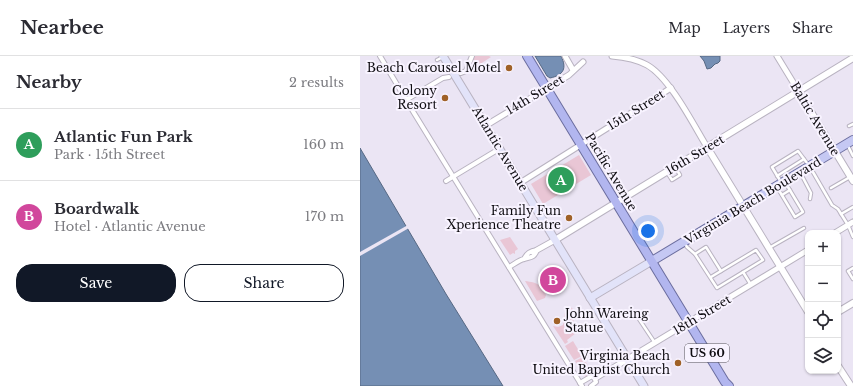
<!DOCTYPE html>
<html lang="en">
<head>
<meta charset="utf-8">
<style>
  body { margin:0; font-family:"Libre Baskerville",serif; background:#f2f2f3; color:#2b2b33 }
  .controls { position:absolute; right:12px; bottom:12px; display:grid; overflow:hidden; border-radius:8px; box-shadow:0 1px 3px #0004 }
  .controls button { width:36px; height:36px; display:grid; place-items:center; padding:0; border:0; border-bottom:1px solid #e1e1e2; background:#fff; color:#2b2b33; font:20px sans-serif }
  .you { position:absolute; left:288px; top:175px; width:14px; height:14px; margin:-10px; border:3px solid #fff; border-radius:50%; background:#1a73e8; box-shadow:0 0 0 6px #1a73e833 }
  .badge { display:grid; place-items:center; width:26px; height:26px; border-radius:50%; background:#111827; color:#fff; font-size:13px; font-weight:700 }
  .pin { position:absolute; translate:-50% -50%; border:2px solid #fff; box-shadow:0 1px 4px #0006 }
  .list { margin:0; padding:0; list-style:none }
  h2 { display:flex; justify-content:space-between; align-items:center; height:52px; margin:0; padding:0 16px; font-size:17px }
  h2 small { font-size:13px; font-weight:400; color:#7c7c81 }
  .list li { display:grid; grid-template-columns:26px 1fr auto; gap:12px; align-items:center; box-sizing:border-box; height:72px; padding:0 16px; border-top:1px solid #e1e1e2 }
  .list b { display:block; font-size:15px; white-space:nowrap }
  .list p { margin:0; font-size:13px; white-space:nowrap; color:#7c7c81 }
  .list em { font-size:13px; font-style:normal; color:#7c7c81 }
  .actions { display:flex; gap:8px; padding:12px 16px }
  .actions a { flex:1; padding:9px 0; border:1px solid #111827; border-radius:16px; text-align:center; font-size:14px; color:#111827 }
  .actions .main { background:#111827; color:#fff }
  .icon { flex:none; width:22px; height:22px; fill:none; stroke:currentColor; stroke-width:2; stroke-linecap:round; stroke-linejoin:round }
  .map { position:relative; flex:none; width:493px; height:330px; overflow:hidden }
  header { display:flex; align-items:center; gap:24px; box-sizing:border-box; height:56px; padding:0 20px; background:#fff; border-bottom:1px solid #e1e1e2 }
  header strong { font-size:19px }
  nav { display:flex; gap:22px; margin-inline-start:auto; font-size:14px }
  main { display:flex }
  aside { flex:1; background:#fff }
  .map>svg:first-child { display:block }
</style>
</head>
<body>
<header>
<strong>Nearbee</strong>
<nav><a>Map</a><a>Layers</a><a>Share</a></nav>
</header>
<main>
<aside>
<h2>Nearby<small>2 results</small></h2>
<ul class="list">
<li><span class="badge" style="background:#2e9e5b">A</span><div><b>Atlantic Fun Park</b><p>Park · 15th Street</p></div><em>160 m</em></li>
<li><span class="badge" style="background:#d1479c">B</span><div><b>Boardwalk</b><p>Hotel · Atlantic Avenue</p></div><em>170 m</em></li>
</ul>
<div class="actions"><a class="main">Save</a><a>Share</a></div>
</aside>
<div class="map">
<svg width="493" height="330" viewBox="0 0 493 330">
  <rect width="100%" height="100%" fill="#ebe5f4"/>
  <!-- green -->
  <g fill="#e9c6d5">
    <path d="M115,0H129L131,1L114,12L110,10L113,3Z"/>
    <path d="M219,99L231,119L183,148L171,128Z"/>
    <path d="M150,181L158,193L155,195V198L153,197L150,199L140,184Z"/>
    <path d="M165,225C178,227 179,227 186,239L185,242L177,245Z"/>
    <path d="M210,251L212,252L214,255L211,260L216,258V260L214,262L213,267L218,269L222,267L226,272L216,277L207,284L208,286L205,288L193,270L198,271L203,269C206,262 202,254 210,251Z"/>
    <path d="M213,285L222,300L214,304L205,290Z"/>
    <path d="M223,301L232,317L238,314L240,316L226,322L215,305Z"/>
  </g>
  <!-- water -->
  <g fill="#758fb4" stroke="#566883">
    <path d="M175,0H201C207,12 204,19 190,22L187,20Z"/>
    <path d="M340,0H360V5L358,7L355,8L351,12L347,13L344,5Z"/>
    <path d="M0,92L86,238L143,330H0Z"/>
  </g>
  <!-- pier -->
  <path fill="#ebe5f4" d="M48,169L49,172L0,200V196Z"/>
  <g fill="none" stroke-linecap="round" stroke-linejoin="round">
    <defs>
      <g id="service">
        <path d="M77,4L83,1"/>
        <path d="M489,70L493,68"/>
        <path d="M487,88L493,100"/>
        <path d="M307,116L312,124L320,119L315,111"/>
        <path d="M441,118L451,137L450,143"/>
        <path d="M417,120L444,103"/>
        <path d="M421,126L412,111L438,95L450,111L472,149L478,153L488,169L493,181"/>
        <path d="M417,131L435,161L443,156L425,126"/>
        <path d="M471,132L490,121"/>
        <path d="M422,139L430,134"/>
        <path d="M481,158L493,151"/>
        <path d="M324,186L327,191L335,198L357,232L403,204L396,194L351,221"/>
        <path d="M409,192L444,172"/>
        <path d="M335,198L346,191L361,215"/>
        <path d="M493,212L488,215L493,223"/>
        <path d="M383,216L391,229"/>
        <path d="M279,263L295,287"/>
      </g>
      <g id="pedestrian">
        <path d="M20,0L54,57L222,330"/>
        <path d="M97,16L101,17L106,15L112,0"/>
        <path d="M46,44L83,22L89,21"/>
        <path d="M86,125L139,93"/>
        <path d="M149,211C153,209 159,204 164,203C171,201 174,202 177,194C170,195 167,197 164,203"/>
        <path d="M220,327L232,320L235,323L248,315"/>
        <path d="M231,330L236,326L235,323"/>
      </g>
      <g id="minor">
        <path d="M205,0L213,14"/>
        <path d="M252,0C264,1 276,3 287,9C310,22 333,68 347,91"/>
        <path d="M417,0L439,36"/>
        <path d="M125,70L209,19L223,6"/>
        <path d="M160,127L311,32"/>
        <path d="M475,177L493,166"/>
        <path d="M177,194L195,184"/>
        <path d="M248,315L448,194"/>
      </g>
      <g id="tertiary">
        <path d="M439,36L493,125"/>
        <path d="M347,91L448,256"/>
        <path d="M195,184L493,2"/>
        <path d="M478,256L493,247"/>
        <path d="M478,310L491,330"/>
      </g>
      <g id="secondary">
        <path d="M83,0L284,330"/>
        <path d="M230,242L292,205"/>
      </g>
      <path id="primary" d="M292,205L493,84"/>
      <path id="trunk" d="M167,0L365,326L369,330"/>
    </defs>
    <!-- service casing -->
    <use href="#service" stroke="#b9b3c1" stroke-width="4.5"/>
    <!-- pedestrian casing -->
    <use href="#pedestrian" stroke="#b9b3c1" stroke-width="6"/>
    <!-- minor casing -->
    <use href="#minor" stroke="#b9b3c1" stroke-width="7"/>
    <!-- tertiary casing -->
    <use href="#tertiary" stroke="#b9b3c1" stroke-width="8"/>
    <!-- secondary casing -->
    <use href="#secondary" stroke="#b9b3c1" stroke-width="9"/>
    <!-- primary casing -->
    <use href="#primary" stroke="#6c6e9f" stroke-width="10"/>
    <!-- trunk casing -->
    <use href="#trunk" stroke="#6c6e9f" stroke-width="10"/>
    <!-- service -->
    <use href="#service" stroke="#fff" stroke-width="2.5"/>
    <!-- pedestrian -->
    <use href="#pedestrian" stroke="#fff" stroke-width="4"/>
    <!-- minor -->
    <use href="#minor" stroke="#fff" stroke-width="5"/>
    <!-- tertiary -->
    <use href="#tertiary" stroke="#fff" stroke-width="6"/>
    <!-- secondary -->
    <use href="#secondary" stroke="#e2e3f9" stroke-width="7"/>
    <!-- primary -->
    <use href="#primary" stroke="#c5c8f3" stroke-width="8"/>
    <!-- trunk -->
    <use href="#trunk" stroke="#b2b6ef" stroke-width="8"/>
  </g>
  <!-- markers -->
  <g fill="#9f6127" stroke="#f8f3ff" stroke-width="1.5">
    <circle cx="149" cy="12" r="4"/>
    <circle cx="85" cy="42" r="4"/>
    <circle cx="209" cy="162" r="4"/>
    <circle cx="197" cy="265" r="4"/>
    <circle cx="318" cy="307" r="4"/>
  </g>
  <g text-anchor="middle" stroke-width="4" stroke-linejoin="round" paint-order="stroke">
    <!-- shield labels -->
    <rect fill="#f8f3ff" stroke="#555259" stroke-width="1" x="325" y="288" width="44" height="18" rx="3"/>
    <g font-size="11" font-weight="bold" fill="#0f0d12">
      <text x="347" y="301">US 60</text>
    </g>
    <!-- poi labels -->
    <g font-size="12" fill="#0f0d12" stroke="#f8f3ff" text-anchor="end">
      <text x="141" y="16">Beach Carousel Motel</text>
      <text x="77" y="39">Colony<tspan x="77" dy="14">Resort</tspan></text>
      <text x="201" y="159">Family Fun<tspan x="201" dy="14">Xperience Theatre</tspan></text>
      <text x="205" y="262" text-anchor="start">John Wareing<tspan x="205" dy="14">Statue</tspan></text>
      <text x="310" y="304">Virginia Beach<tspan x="310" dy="14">United Baptist Church</tspan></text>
    </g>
    <!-- street labels -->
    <g font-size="12" fill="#0f0d12" stroke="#f8f3ff">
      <text transform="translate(175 39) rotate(-31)" y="4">14th Street</text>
      <text transform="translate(276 54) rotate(-32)" y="4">15th Street</text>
      <text transform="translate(455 63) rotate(59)" y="4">Baltic Avenue</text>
      <text transform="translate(140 93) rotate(59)" y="4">Atlantic Avenue</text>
      <text transform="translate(335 99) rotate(-31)" y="4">16th Street</text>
      <text transform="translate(251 116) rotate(59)" y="4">Pacific Avenue</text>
      <text transform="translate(393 145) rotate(-31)" y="4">Virginia Beach Boulevard</text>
      <text transform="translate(342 259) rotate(-31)" y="4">18th Street</text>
    </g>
  </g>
</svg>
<div class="controls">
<button>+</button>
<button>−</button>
<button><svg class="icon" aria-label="locate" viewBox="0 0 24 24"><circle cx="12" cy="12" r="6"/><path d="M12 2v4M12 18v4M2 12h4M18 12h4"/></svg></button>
<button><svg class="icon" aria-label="layers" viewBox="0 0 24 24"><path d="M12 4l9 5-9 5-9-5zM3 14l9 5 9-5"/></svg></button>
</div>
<div class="you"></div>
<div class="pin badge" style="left:201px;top:124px;background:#2e9e5b">A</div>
<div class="pin badge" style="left:193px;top:224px;background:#d1479c">B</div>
</div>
</main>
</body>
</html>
